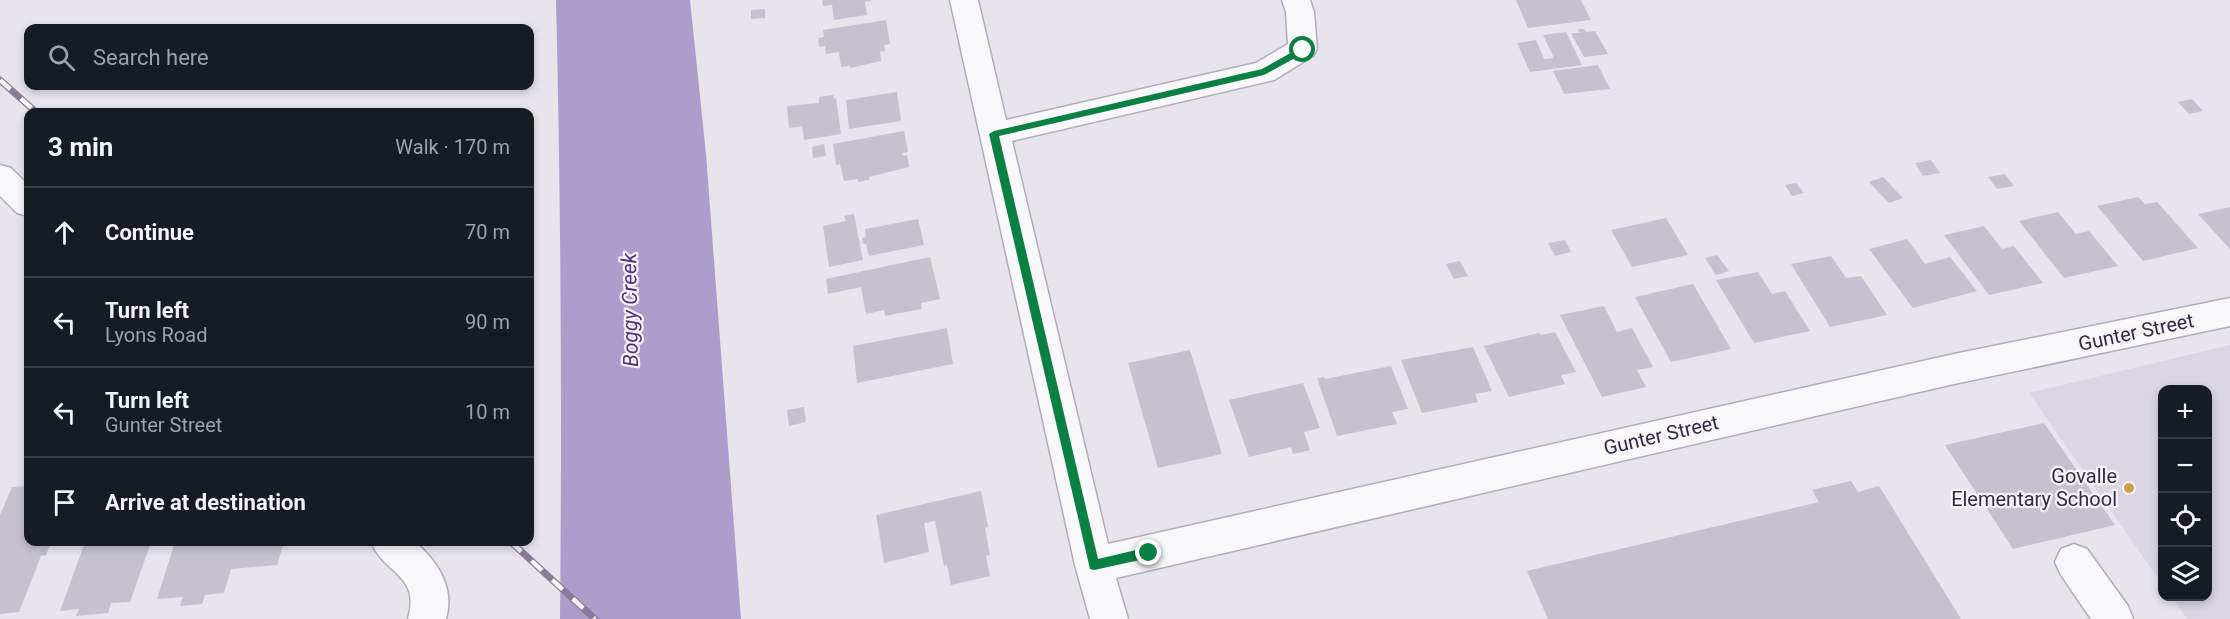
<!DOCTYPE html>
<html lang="en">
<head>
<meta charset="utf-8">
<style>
  body { margin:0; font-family:Roboto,sans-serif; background:#242831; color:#f1f3f6 }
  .controls { position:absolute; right:18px; bottom:18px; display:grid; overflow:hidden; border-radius:12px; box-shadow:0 3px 9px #0003 }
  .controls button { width:54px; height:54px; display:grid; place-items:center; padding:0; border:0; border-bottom:2px solid #363941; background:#171b24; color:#f1f3f6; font:30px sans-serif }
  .stop { position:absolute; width:18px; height:18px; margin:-14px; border:4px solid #0b8043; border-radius:50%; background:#fff }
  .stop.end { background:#0b8043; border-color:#fff; box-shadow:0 2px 6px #0008 }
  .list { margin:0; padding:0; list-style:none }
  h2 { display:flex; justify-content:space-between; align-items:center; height:78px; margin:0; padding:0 24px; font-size:26px }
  h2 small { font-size:20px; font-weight:400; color:#9ea1a6 }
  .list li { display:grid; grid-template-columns:39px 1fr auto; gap:18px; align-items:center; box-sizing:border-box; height:90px; padding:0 24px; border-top:2px solid #363941 }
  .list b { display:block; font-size:22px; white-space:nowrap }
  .list p { margin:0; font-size:20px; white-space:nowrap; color:#9ea1a6 }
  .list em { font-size:20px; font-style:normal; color:#9ea1a6 }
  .icon { flex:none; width:33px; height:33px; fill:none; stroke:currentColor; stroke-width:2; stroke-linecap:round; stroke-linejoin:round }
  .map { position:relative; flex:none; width:2230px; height:619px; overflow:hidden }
  .search { position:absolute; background:#171b24; box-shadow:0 3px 9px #0003; left:24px; top:24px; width:510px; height:66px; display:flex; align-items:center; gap:15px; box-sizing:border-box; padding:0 21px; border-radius:12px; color:#9ea1a6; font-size:22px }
  .panel { position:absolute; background:#171b24; box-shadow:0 3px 9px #0003; left:24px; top:108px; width:510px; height:438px; border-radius:12px }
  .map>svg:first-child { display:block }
</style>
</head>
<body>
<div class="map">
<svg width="2230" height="619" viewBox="0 0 2230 619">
  <rect width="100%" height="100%" fill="#e7e4ec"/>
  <!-- built -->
  <path fill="#dad6e1" d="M2230,345V619H2187L2172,597L2208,596V390H2162V584L2029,393Z"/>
  <!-- water -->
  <path fill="#ab9ecd" d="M556,0H690L706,154L741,619H560C562,413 561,206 556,0Z"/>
  <!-- building -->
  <g fill="#c6c1cf">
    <path d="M822,0H871V1L865,2L867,15L834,20L832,5L823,6Z"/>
    <path d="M1516,0H1581L1591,20L1528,28Z"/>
    <path d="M765,9V18L751,19V10Z"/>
    <path d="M886,20L890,44L884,45L885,51L880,52L881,61L850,68V66L841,67L839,52L826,54L825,46L819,47L818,38L824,37L823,30Z"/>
    <path d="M1578,29H1584L1586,32L1595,31L1608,54L1584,57L1571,33H1580Z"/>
    <path d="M1566,32L1582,65L1530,72L1517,43L1536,40L1544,59L1554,58L1543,35Z"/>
    <path d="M1598,65L1610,89L1564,94L1553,71Z"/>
    <path d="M897,92L901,121L849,129L846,100Z"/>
    <path d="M833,95L834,99L836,98L841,134L804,140L802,126L789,128L787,106L819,103V97Z"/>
    <path d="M2192,99L2203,111L2189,114L2178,102Z"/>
    <path d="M904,131L908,152L902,153L903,156L907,155L909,167L869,177V180L858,182V179L844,181L840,164L836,165L833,144Z"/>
    <path d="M824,144L826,156L813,158L812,147Z"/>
    <path d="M1931,160L1940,173L1923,176L1915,163Z"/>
    <path d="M2005,174L2014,186L1997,189L1988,177Z"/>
    <path d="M1883,177L1903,198L1889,203L1869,182Z"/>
    <path d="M1796,183L1804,193L1792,196L1785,185Z"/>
    <path d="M2138,197L2145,204L2157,202L2198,248L2143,261L2097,206Z"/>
    <path d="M2230,207V249L2198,214Z"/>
    <path d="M2058,212L2076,234L2089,231L2118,266L2064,278L2019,221Z"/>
    <path d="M854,214L863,260L829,267L823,226L846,221L844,216Z"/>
    <path d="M1666,218L1688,255L1632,267L1611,230Z"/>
    <path d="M918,219L924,245L869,256L866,244H863L862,238L866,237L865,229Z"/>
    <path d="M1984,226L2002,249L2014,246L2043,283L1989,295L1944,235Z"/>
    <path d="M1907,239L1925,264L1950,257L1977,291L1913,308L1869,249Z"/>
    <path d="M1565,240L1571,252L1555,256L1548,243Z"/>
    <path d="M1717,255L1729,271L1716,275L1705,258Z"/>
    <path d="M1831,256L1846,278L1861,276L1887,315L1830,327L1791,264Z"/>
    <path d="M930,257L940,299L921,303L922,309L885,316L884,310L866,314L861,287L828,294L826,279Z"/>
    <path d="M1460,261L1468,276L1454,279L1446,264Z"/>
    <path d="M1758,272L1772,294L1785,291L1810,331L1754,343L1716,280Z"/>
    <path d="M1693,284L1731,349L1671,362L1635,297Z"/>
    <path d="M1604,306L1617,332L1632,328L1653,367L1637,370L1646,387L1602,397L1560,315Z"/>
    <path d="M947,328L953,364L857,383L853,346Z"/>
    <path d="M1555,332L1576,372L1561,375L1565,384L1509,397L1484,346L1539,333L1541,335Z"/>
    <path d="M1473,347L1492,391L1475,394L1478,402L1422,413L1401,360Z"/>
    <path d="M1190,350L1222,454L1158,468L1128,363Z"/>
    <path d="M1391,366L1408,409L1392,412L1397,424L1337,436L1317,378L1324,377L1325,379Z"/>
    <path d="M1303,383L1320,428L1304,432L1310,450L1293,454L1291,447L1249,457L1229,400Z"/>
    <path d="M804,407L806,422L789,426L787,410Z"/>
    <path d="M2044,423L2115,525L2013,549L1945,445Z"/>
    <path d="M1851,481L1858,492L1879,486L1961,619H1548L1527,571L1819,502L1812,490Z"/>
    <path d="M28,486V542H51L46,555L41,556L19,612L0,614V515L12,487Z"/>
    <path d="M981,491L988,527L985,528L990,555L986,556L990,576L951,585L947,565L944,566L935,521L924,523L929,552L884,563L876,515Z"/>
    <path d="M85,542H151L130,602L111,603L108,613L76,616L79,609L60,611Z"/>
    <path d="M175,542H284L277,565L231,569L224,593L205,595L202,604L180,606L183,597L157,599Z"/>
  </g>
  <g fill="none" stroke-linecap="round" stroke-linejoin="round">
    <defs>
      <g id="minor">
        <path d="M950,0H978L1006,120L1256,63L1288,44L1286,12L1282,0H1310L1314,12L1317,49L1313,56L1274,80L1012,141L1108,544L1954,354L2230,298V326L1954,384L1116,578L1128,619H1090L1075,565Z"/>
        <path d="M0,165L11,168L28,185V216L17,213L0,196Z"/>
        <path d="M371,542H415C438,562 455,588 446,619H408C421,575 385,575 371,542Z"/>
        <path d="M2074,544L2087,549L2128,606L2133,619H2091L2061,575L2055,562L2061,549Z"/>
      </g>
    </defs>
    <!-- minor casing -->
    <use href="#minor" stroke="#b2acba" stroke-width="3"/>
    <!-- minor -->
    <use href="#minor" fill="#f8f7fa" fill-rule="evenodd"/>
    <defs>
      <g id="rail">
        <path d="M0,80L36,112"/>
        <path d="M511,542L595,619"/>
      </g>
    </defs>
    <!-- rail casing -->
    <use href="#rail" stroke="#877c97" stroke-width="7"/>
    <!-- rail -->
    <use href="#rail" stroke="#f6f4f9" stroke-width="4.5" stroke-dasharray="14" stroke-linecap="butt"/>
  </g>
  <!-- route -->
  <path fill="#0b8043" d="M1303,46L1306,47V52L1264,75L999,136L1098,559L1149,547L1154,553L1149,558L1094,570L1090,569L989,134L994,131L1262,69Z"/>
  <!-- markers -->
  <circle fill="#d49e45" stroke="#f6f4f9" stroke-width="2" cx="2129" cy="488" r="6"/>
  <g text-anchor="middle" stroke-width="4.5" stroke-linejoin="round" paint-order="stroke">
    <!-- street labels -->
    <g font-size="20" fill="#352a46" stroke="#f6f4f9">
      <text transform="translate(2136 332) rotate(-12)" y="7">Gunter Street</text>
      <text transform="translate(1661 435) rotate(-13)" y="7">Gunter Street</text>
    </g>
    <!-- poi labels -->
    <g font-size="20" fill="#352a46" stroke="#f6f4f9" text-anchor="end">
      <text x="2117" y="483">Govalle<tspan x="2117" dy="23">Elementary School</tspan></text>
    </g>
    <!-- water labels -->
    <g font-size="21" font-style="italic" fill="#4a327c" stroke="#f6f4f9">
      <text transform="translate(630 310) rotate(-91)" y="7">Boggy Creek</text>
    </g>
  </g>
</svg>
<div class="controls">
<button>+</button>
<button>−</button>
<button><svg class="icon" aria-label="locate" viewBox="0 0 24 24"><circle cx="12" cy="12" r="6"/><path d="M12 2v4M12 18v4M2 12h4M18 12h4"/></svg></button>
<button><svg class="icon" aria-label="layers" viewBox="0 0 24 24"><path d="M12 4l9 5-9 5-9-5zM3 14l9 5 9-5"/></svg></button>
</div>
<div class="stop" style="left:1303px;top:50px"></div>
<div class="stop end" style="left:1149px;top:553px"></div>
<div class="search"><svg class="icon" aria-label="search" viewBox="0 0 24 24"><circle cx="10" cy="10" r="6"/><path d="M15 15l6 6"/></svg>Search here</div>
<section class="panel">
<h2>3 min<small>Walk · 170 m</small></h2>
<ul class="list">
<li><svg class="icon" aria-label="ahead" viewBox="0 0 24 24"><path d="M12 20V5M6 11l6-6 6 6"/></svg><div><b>Continue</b></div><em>70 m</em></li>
<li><svg class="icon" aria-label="left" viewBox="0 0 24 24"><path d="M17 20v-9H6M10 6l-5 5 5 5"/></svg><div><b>Turn left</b><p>Lyons Road</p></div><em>90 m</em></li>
<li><svg class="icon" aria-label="left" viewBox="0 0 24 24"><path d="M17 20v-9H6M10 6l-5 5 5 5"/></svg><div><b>Turn left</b><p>Gunter Street</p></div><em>10 m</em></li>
<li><svg class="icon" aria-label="arrive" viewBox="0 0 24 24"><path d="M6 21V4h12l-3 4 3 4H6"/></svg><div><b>Arrive at destination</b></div></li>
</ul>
</section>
</div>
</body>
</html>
